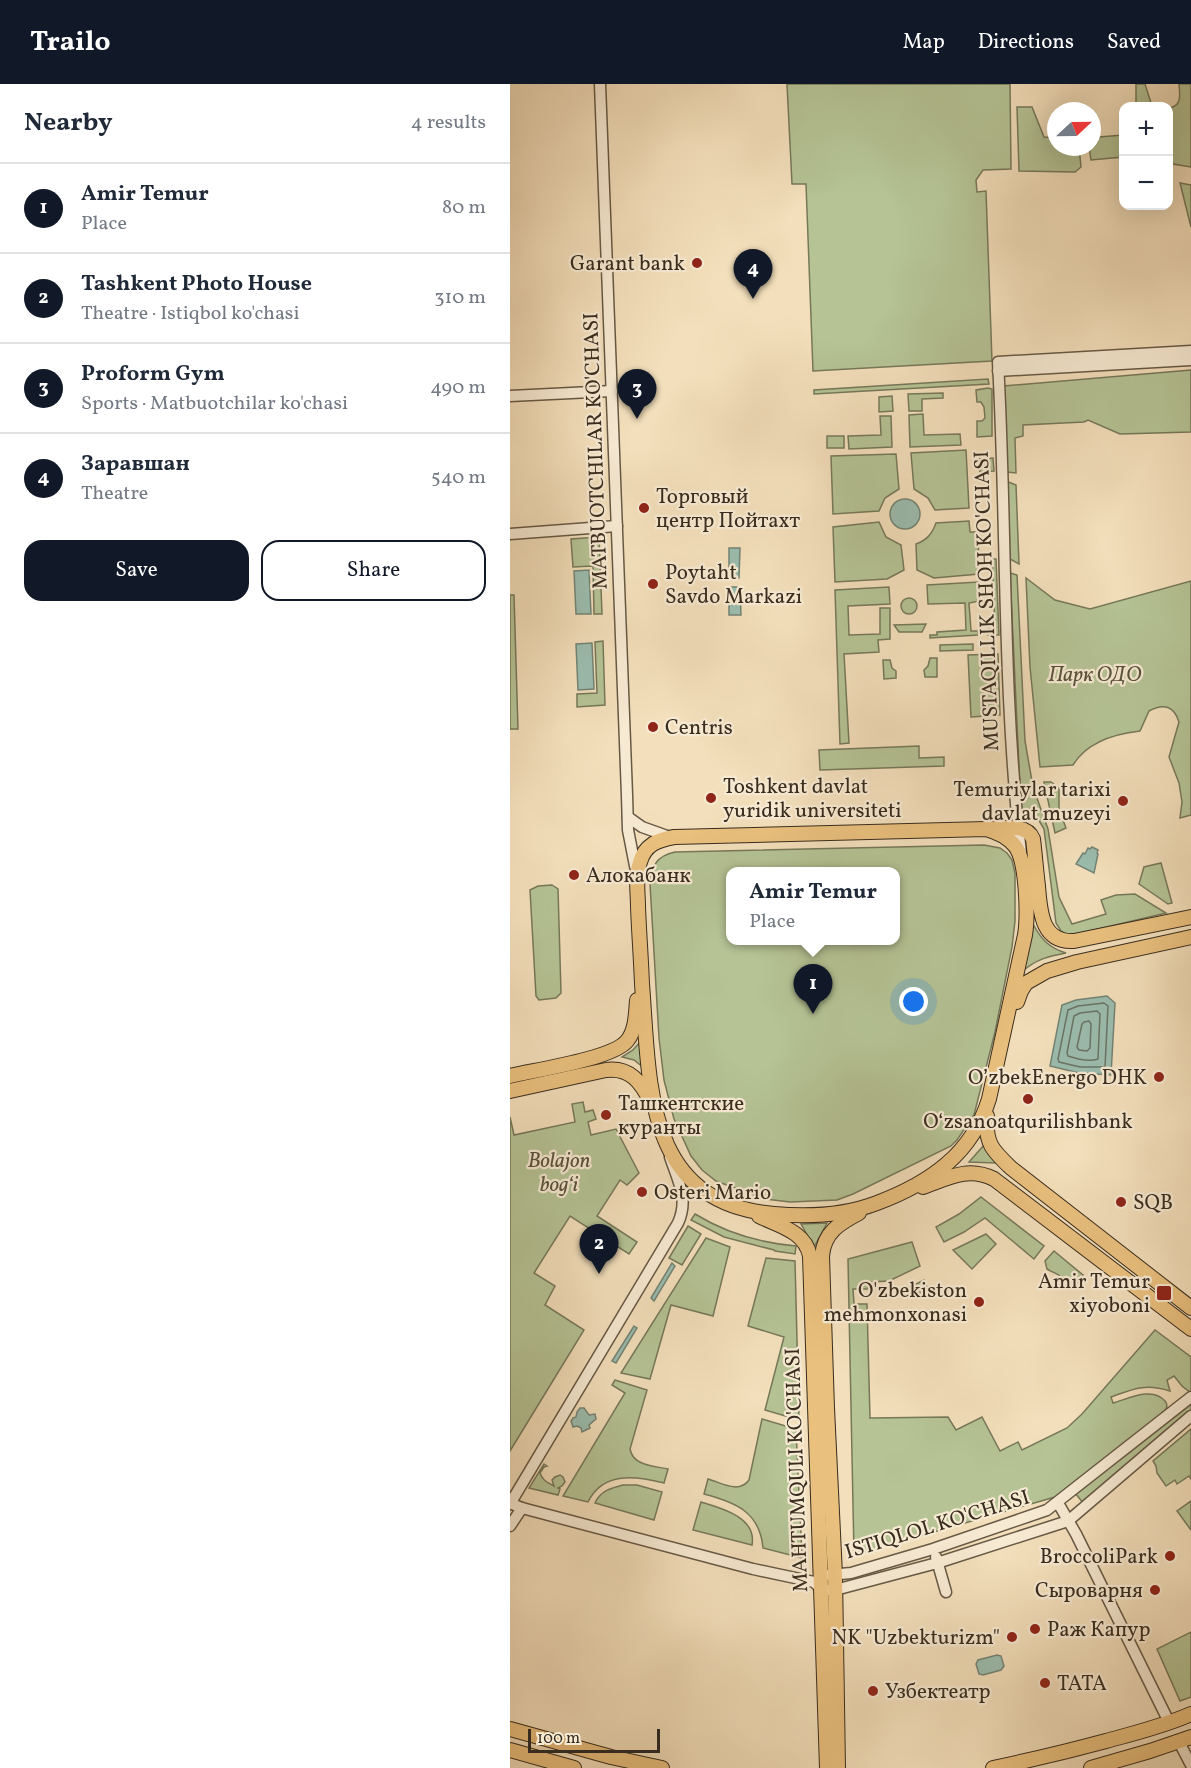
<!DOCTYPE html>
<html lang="en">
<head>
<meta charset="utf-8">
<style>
  body { margin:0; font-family:Vollkorn,serif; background:#f6f6f7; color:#1f2937 }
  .controls { position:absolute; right:18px; top:18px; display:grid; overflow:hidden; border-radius:12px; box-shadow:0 6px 24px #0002 }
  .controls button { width:54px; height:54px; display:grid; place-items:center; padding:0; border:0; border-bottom:2px solid #e0e1e3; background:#fff; color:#1f2937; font:30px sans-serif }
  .compass { position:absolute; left:537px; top:18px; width:54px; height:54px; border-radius:50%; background:#fff; box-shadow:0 6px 24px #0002; rotate:68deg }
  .scale { position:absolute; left:18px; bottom:15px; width:132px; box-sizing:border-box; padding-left:6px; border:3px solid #382c1e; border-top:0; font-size:16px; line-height:21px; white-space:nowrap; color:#382c1e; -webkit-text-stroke:4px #f7ead3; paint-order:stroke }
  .you { position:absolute; left:404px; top:918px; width:21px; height:21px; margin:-15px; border:4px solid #fff; border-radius:50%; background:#1a73e8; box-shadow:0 0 0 9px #1a73e833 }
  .badge { display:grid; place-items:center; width:39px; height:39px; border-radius:50%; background:#111827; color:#fff; font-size:20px; font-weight:700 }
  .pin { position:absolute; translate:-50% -50px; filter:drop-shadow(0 2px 3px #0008) }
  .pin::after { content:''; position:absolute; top:32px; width:21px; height:18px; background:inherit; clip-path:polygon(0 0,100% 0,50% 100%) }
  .popup { position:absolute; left:216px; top:783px; width:174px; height:78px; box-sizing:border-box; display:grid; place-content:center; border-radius:12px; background:#fff; filter:drop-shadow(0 2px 4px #0005); font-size:20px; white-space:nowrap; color:#747a83 }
  .popup b { font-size:22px; color:#1f2937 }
  .popup::after { content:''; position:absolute; left:50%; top:100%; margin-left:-12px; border:12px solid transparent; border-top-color:#fff }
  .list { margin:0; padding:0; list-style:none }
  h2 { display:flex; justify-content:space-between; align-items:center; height:78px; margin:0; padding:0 24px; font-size:26px }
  h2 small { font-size:20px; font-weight:400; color:#747a83 }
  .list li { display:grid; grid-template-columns:39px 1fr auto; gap:18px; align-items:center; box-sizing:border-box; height:90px; padding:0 24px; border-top:2px solid #e0e1e3 }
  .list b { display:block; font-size:22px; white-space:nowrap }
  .list p { margin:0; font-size:20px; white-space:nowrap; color:#747a83 }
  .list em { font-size:20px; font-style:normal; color:#747a83 }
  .actions { display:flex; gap:12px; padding:18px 24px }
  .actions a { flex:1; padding:14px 0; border:2px solid #111827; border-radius:18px; text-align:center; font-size:21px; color:#111827 }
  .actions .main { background:#111827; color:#fff }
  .map { position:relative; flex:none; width:681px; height:1684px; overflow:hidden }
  header { display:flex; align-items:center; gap:36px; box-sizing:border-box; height:84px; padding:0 30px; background:#111827; color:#fff }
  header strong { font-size:28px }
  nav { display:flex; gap:33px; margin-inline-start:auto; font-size:21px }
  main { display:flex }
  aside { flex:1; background:#fff }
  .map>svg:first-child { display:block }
</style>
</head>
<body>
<header>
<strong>Trailo</strong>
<nav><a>Map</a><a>Directions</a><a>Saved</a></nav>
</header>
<main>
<aside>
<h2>Nearby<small>4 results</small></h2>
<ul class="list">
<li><span class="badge">1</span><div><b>Amir Temur</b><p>Place</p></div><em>80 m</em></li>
<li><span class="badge">2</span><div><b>Tashkent Photo House</b><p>Theatre · Istiqbol ko'chasi</p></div><em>310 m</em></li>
<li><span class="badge">3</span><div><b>Proform Gym</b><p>Sports · Matbuotchilar ko'chasi</p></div><em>490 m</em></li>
<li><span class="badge">4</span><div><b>Заравшан</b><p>Theatre</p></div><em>540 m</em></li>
</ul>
<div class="actions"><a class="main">Save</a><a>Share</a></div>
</aside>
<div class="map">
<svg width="681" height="1684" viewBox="0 0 681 1684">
  <rect width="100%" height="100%" fill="#f3dfbb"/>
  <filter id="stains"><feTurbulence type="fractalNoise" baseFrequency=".00333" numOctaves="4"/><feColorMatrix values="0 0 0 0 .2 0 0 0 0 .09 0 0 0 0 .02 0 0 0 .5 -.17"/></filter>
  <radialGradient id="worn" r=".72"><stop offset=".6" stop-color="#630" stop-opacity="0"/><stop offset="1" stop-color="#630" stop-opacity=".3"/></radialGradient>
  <!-- green -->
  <g fill="#b5c395" stroke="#76785a" stroke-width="1.5" fill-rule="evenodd">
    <path d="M277,0H500L501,85L473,86L466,96L467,108L476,107L482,277L303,287L296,100H282Z"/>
    <path d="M626,0H635L642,22H626Z"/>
    <path d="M669,0H681V83L663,80L659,64V24C672,22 670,11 669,0Z"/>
    <path d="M507,23H522L534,53L546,54V63H569L571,83L565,88L509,87Z"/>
    <path d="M613,51V73L581,76L579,63H582V56L589,53Z"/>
    <path d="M670,99L681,101V143Z"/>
    <path d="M681,286V348L610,350L578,336L574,338L513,341V352L505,354L506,389L497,388L493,302Z"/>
    <path d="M478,295L479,300L304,310V306Z"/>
    <path d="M478,304L482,305V352L467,353V337H472L475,334L474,323L471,318H467L466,306Z"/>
    <path d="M433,309V314L412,315V327H399L398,310Z"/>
    <path d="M382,312L383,327L369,328V313Z"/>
    <path d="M413,330L414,351L450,350L451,361L400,363L399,331Z"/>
    <path d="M370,332H381L382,363L339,365L338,352L371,351Z"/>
    <rect x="317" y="352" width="17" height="12"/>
    <path d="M456,366L459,424L425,426L418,414L404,405L401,369Z"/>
    <path d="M386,370L389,405L375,414L369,427L323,430L321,372Z"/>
    <path d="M483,374L484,387L470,388L469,375Z"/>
    <path d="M496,397L506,401L509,480L500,475Z"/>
    <path d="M459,437L460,448H468L469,490L424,494L407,486L406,460C417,456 422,450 426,439Z"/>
    <path d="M369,438L376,453L391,461L394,486L377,495L325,498L323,443Z"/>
    <path d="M89,453L92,530H84L83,482L63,483L61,455Z"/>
    <path d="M482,475H486L489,551H478V545H485Z"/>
    <path d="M500,489L507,491L515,657L523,703L538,745L549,813L562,840L596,830L591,816L606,811L625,810L656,829L559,852L551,847L546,839L534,745L527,733L511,726Z"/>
    <path d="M516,494L545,516L580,525L681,497V731L670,734L672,718L669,699L659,673L669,638C664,622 654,619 639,627L630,647C603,650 577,658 563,681L530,683L520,583Z"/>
    <path d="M469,498L470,517L459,519L461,547H468V551L420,554V551H427V548L456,546L455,519L418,520L417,501Z"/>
    <path d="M379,503L380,520L338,522L339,551L370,550V524H380V555L368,556L369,568L334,570L339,659L330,660L325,506Z"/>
    <path d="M0,511H4L8,645H0Z"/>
    <circle cx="399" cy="522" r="8"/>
    <path d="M416,540L412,548H389L384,541Z"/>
    <path d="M93,557L95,621L67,623V610L87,609L85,558Z"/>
    <path d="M463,560V566L430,567V561Z"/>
    <path d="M488,570L490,631L461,633L458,571Z"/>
    <path d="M420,574H427V593H415L414,586L418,582Z"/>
    <path d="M373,576H380L382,584L386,587V594L374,595Z"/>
    <path d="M409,662V674L434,673V682L310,686L309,666Z"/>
    <path d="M534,698H541L549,704V725L556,744L545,749Z"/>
    <path d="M474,761L490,764L497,769L502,776L505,789V837L502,863L485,948L464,1031L447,1056L441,1062L343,1110L327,1116L280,1118L255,1115L206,1097L192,1086L181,1072L164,1035L154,996L149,954L140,800C142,782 146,772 165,768ZM220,788H386V856H220Z"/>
    <path d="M651,779L662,819L658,820L629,800L634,783Z"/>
    <path d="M42,801L48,805L51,909L46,914L29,916L26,912L20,806L28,802Z"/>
    <path d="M523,840C531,855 539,864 556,869C540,872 526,875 513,887Z"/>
    <path d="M130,958L134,984L124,976L112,973L123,966Z"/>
    <path d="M73,1018L75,1028L83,1026L86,1035L78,1038L81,1051L106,1045L129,1089L117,1101L110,1096L87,1132L127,1158L119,1170L60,1132L24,1189L45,1202L35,1221L74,1246L0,1367V1033L4,1051L65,1038L62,1020Z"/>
    <path d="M474,1061L486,1079L459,1078Z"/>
    <path d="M471,1113L534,1162L524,1175L475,1134L454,1148L434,1158L426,1143L449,1130Z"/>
    <path d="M185,1130C216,1149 250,1159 286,1162L285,1170L265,1167L264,1166L214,1153L181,1136Z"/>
    <path d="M317,1139L304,1163L291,1140Z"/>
    <path d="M178,1142L191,1150L172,1181L159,1174Z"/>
    <path d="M476,1150L486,1160L462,1185L443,1166Z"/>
    <path d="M196,1154L220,1163L203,1232L161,1221L140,1295L111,1289Z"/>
    <path d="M402,1158L410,1182L379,1197L360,1198L357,1205H343L344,1220H357L360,1334L438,1333L446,1346L472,1333L490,1367L508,1358L512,1366L557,1344L572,1330L645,1246L681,1273V1309L672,1302L664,1292L657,1296L660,1307C635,1299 623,1305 601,1313L603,1319C618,1315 642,1302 655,1317C659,1322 656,1325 652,1330L545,1413L344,1471L338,1175Z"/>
    <path d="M544,1167L573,1191L565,1202L555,1204C548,1186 552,1194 537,1185L535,1177Z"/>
    <path d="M256,1174L285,1177L289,1336L255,1326L274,1253L238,1242Z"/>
    <path d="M414,1196L419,1208L391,1210L394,1206Z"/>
    <path d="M105,1296L137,1306L120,1365C123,1382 144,1382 158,1385L154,1399C126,1392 93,1387 78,1418L53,1412L115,1309L102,1301Z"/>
    <path d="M681,1318V1327L574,1420L565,1409Z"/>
    <path d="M252,1335L286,1345L292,1474L253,1464C250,1428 225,1418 194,1410L198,1395C212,1399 229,1410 239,1396Z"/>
    <path d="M681,1345V1395L679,1392L667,1400L665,1396L656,1402L647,1389L646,1382L643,1377Z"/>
    <path d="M34,1380L37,1382L34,1383L30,1389C32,1396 37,1398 44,1402L42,1396L45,1393L50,1391L53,1393L55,1398L52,1402L48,1404L50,1405L48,1411L19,1404Z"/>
    <path d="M113,1401H127L152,1408L144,1436L85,1419C90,1407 101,1404 113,1401Z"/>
    <path d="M681,1417V1446L667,1427Z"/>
    <path d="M191,1418C211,1424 247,1433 242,1461L183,1446Z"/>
    <path d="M681,1548V1613L670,1617L647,1565Z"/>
  </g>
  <!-- water -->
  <g fill="#9bbdaf" stroke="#738375" stroke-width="1.5">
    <circle cx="395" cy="430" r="15"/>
    <path d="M219,464H230L229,494H219Z"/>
    <path d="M79,486L81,530H66L64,487Z"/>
    <path d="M219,503H230L231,531H219Z"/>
    <path d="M82,559L84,605L68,606L66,560Z"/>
    <path d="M582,763L588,766L587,769L588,770L584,789L566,780L573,769L575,770L578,764L580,765Z"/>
    <path d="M597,912L605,919L601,991L569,989L540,982L552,921L566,916Z"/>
    <path d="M162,1179L165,1182L144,1217L141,1214Z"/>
    <path d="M124,1242L127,1244L106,1279L102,1277Z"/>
    <path d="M70,1324H74L79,1331L85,1330L86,1335L79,1341L80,1344L72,1348L71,1344L67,1342L63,1343L61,1337L63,1334L66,1333L67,1328Z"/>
    <path d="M487,1571L491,1572L494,1582L491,1586L473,1591L469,1590L466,1580L468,1576Z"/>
  </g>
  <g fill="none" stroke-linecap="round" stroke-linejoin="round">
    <!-- shore -->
    <g stroke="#6a7466" stroke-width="1.5">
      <path d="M594,919L598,922L595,983H570L549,978L548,975L558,926L568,922Z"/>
      <path d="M587,927L590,930L588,975C579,978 567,975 558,972L557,969L564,932L570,929Z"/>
      <path d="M574,938L579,937L581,940L580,964L577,967L569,966L567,963L572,940Z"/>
    </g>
    <defs>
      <g id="minor">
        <path d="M90,0L117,711L118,746L126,787"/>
        <path d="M488,287L681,276"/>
        <path d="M0,312L102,307"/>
        <path d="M0,450L107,442"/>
        <path d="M118,733L132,743L160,753"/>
        <path d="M511,769C492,606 497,441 488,278L681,267"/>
        <path d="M0,1419L12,1424L243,1485L304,1498L312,1506H325L427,1479L558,1437L681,1332"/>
        <path d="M548,1419L566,1450L659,1638"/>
        <path d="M0,1420L168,1139C179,1115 168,1097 160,1073"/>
        <path d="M0,1442L12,1424"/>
        <path d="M426,1473L436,1508"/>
        <path d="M319,1491L341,1489L423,1465L537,1426L681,1313"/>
        <path d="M669,1658L681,1681"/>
      </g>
      <g id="major">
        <path d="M476,745C487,748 497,752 505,762C517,777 518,832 515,851L479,1015C462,1070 420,1099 367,1119C336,1131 298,1133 264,1130C134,1119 140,1001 132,900C131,874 129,848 128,823C128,808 125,792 130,778C135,761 147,756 164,753L476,745C491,745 516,738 523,755C525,771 526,786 528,802C530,826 531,859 564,857L681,833"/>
        <path d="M507,918L511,907L516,899L537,887L567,878L681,853"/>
        <path d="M0,992C25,986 102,975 117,957C126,946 126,929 127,916"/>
        <path d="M0,1007L96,986C120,983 131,998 141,1018"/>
        <path d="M477,1032C475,1059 482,1066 501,1084L681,1224"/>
        <path d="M413,1103C438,1094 458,1082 484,1095L681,1245"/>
        <path d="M249,1132C269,1142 295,1147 300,1172L317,1684"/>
        <path d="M0,1645L101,1673L152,1684"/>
        <path d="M0,1666L64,1684"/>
        <path d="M328,1684L325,1491L317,1324L312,1172C314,1148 330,1139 349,1129"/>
        <path d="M483,1684C521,1676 559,1667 596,1657C625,1649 654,1642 681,1630"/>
        <path d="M581,1684L640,1667L681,1653"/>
      </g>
    </defs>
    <!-- minor casing -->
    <use href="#minor" stroke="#675945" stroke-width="13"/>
    <!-- major casing -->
    <use href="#major" stroke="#382c1e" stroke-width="16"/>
    <!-- minor -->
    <use href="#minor" stroke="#f7ead3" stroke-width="10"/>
    <!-- major -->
    <use href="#major" stroke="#eac07e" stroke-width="14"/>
  </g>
  <!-- markers -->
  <g fill="#8f2418" stroke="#f7ead3" stroke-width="2">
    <circle cx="187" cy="179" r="6"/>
    <circle cx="134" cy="424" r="6"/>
    <circle cx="143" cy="500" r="6"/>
    <circle cx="143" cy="643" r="6"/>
    <circle cx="201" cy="714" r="6"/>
    <circle cx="613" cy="717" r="6"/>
    <circle cx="64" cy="791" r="6"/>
    <circle cx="649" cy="993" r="6"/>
    <circle cx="518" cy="1015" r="6"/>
    <circle cx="96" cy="1031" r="6"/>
    <circle cx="132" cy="1108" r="6"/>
    <circle cx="611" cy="1118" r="6"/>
    <rect x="646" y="1201" width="16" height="16" rx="3"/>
    <circle cx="469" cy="1218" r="6"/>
    <circle cx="660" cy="1472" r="6"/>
    <circle cx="645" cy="1506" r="6"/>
    <circle cx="525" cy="1545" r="6"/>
    <circle cx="502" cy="1553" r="6"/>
    <circle cx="535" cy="1599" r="6"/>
    <circle cx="363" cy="1607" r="6"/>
  </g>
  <g text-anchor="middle" stroke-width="4.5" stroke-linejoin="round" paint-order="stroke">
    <!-- poi labels -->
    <g font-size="21" fill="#382c1e" stroke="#f7ead3" text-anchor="start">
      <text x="175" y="186" text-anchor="end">Garant bank</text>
      <text x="146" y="419">Торговый<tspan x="146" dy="24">центр Пойтахт</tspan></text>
      <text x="155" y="495">Poytaht<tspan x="155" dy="24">Savdo Markazi</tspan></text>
      <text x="155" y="650">Centris</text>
      <text x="213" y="709">Toshkent davlat<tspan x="213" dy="24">yuridik universiteti</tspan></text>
      <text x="601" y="712" text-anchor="end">Temuriylar tarixi<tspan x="601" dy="24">davlat muzeyi</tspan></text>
      <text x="76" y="798">Алокабанк</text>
      <text x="637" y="1000" text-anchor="end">O’zbekEnergo DHK</text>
      <text x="108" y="1026">Ташкентские<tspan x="108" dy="24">куранты</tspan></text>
      <text x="518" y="1044" text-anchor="middle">Oʻzsanoatqurilishbank</text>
      <text x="144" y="1115">Osteri Mario</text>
      <text x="623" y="1125">SQB</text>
      <text x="640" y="1204" text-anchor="end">Amir Temur<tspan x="640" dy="24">xiyoboni</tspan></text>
      <text x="457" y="1213" text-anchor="end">O'zbekiston<tspan x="457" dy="24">mehmonxonasi</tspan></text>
      <text x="648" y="1479" text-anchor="end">BroccoliPark</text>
      <text x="633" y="1513" text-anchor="end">Сыроварня</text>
      <text x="537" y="1552">Раж Капур</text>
      <text x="490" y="1560" text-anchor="end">NK "Uzbekturizm"</text>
      <text x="547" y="1606">ТАТА</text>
      <text x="375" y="1614">Узбектеатр</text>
    </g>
    <!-- street labels -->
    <g font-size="21" fill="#382c1e" stroke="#f7ead3">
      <text transform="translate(85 367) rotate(-92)" y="7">MATBUOTCHILAR KO'CHASI</text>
      <text transform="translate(476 517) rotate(-92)" y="7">MUSTAQILLIK SHOH KO'CHASI</text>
      <text transform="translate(286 1386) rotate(-92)" y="7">MAHTUMQULI KO'CHASI</text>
      <text transform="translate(427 1440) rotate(-17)" y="7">ISTIQLOL KO'CHASI</text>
    </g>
    <!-- park labels -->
    <g font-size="21" font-style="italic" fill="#57523c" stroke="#f7ead3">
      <text x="585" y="597">Парк ОДО</text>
      <text x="49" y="1083">Bolajon<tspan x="49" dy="24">bog‘i</tspan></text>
    </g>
  </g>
  <rect width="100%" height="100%" filter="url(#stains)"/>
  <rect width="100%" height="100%" fill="url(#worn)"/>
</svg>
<div class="controls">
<button>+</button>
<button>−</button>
</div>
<svg class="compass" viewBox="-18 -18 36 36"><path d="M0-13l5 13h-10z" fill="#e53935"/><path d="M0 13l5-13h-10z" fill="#747a83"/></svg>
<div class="scale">100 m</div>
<div class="you"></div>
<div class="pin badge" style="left:303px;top:930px">1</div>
<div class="popup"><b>Amir Temur</b>Place</div>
<div class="pin badge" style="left:89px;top:1190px">2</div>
<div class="pin badge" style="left:127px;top:335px">3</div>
<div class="pin badge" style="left:243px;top:215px">4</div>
</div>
</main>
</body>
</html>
